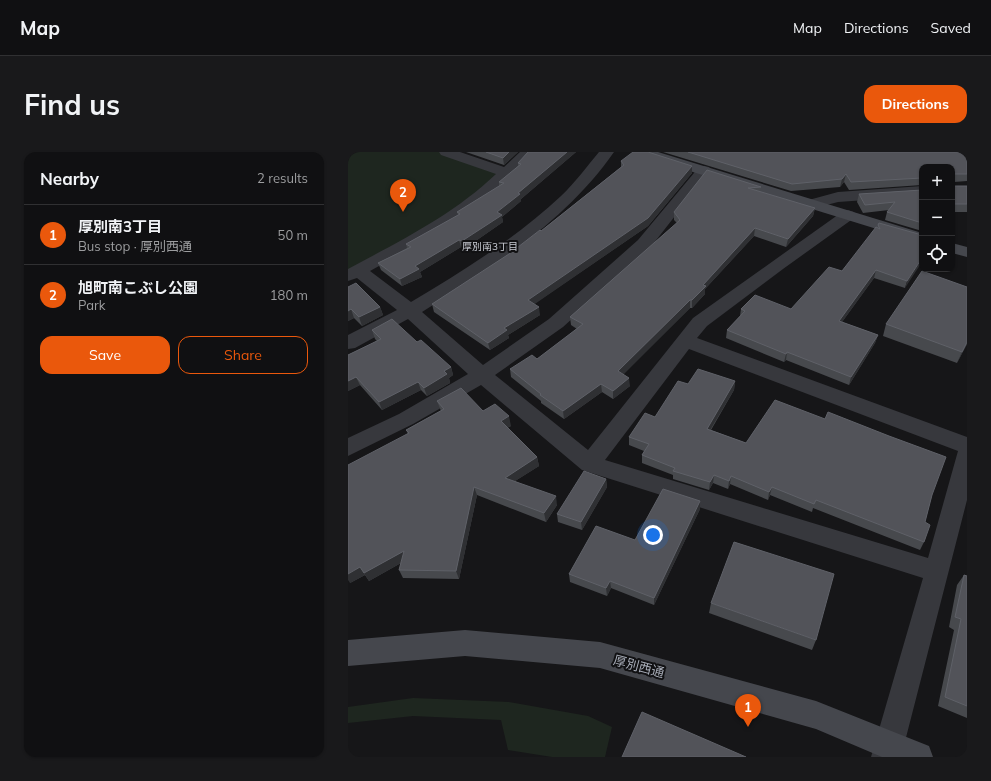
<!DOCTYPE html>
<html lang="en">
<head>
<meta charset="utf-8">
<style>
  body { margin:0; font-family:Mulish,"Noto Sans JP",sans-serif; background:#19191b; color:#f1f3f6 }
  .controls { position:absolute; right:12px; top:12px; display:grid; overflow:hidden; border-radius:8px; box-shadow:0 1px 3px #0004 }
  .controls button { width:36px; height:36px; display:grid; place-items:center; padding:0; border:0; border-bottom:1px solid #303032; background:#101012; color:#f1f3f6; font:20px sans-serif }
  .you { position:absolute; left:305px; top:383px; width:14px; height:14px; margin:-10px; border:3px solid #fff; border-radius:50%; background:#1a73e8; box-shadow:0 0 0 6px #1a73e833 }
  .badge { display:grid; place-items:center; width:26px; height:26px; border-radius:50%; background:#ea580c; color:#fff; font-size:13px; font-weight:700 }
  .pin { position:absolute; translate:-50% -33px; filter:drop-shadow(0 1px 2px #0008) }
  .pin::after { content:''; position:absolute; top:21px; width:14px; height:12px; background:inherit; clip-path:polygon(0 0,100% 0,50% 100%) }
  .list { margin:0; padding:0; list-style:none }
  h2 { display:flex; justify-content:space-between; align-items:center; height:52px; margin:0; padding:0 16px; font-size:17px }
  h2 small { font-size:13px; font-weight:400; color:#9c9d9f }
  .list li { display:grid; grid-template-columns:26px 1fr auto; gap:12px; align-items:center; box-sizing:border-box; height:60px; padding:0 16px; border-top:1px solid #303032 }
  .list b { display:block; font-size:15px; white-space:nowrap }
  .list p { margin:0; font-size:13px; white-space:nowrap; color:#9c9d9f }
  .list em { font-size:13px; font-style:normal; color:#9c9d9f }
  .actions { display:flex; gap:8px; padding:12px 16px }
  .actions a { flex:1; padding:9px 0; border:1px solid #ea580c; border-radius:12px; text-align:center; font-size:14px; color:#ea580c }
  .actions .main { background:#ea580c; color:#fff }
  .icon { flex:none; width:22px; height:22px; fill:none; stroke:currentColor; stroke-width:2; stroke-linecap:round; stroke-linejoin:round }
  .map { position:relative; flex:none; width:619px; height:605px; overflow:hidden; border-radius:12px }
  header { display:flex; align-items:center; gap:24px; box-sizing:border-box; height:56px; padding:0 20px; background:#101012; border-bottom:1px solid #303032 }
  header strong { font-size:19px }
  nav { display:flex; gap:22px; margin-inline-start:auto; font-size:14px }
  .intro { display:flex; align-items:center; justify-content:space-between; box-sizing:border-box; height:96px; padding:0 24px }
  h1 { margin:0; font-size:28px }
  .button { padding:10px 18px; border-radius:12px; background:#ea580c; color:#fff; font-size:14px; font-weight:700 }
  main { display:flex; gap:24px; padding:0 24px }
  aside { flex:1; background:#101012; border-radius:12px; box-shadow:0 1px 3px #0004 }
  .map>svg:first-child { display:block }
</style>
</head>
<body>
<header>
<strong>Map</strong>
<nav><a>Map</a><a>Directions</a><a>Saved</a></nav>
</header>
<div class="intro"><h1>Find us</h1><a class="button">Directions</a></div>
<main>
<aside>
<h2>Nearby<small>2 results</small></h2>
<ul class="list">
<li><span class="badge">1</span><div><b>厚別南3丁目</b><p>Bus stop · 厚別西通</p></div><em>50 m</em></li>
<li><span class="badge">2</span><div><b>旭町南こぶし公園</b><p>Park</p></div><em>180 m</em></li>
</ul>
<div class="actions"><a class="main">Save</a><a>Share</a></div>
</aside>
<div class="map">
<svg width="619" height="605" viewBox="0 0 619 605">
  <rect width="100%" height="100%" fill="#161618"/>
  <!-- green -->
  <g fill="#1e261f">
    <path d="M0,0H98L159,21L137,41L0,124Z"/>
    <path d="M65,546L161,550L240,564L264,575L257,605H204L160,598L153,568L65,564L0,571V555Z"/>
  </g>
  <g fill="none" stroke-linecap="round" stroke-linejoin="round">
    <!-- street -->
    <g fill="#37383d" fill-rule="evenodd">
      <path d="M91,0H112L156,15L172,0H187L142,44L90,81L22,119L63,150C115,119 168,86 213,44C227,31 239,14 251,0H266C218,69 144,116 74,160L135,213L201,167L290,88L351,15L356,14L361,15L363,18L302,96L215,175L147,223L240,298L345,166L494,60L500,58L506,60L508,63L506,66L435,117L359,174L349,186L619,285V348L553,605H523L575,426L234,318L133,233L65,272L0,304V286L51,262L120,222L60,167L7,196L0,197V183L49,158L9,126L0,129V117C52,89 105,63 148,22L93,3ZM341,197L610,299L580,406L257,308Z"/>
      <path d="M574,34V44L490,50L463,57L457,55L455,52L457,49L490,40Z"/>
    </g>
    <!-- secondary -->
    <g fill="#45474d" fill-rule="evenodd">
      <path d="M288,0H310L574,81V91L290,3Z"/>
      <path d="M604,91L619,95V105L604,101Z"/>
      <path d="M117,478L252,490L468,549L581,594L585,605H534L468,577L252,516L117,504L0,514V488Z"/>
    </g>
  </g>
  <!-- wall -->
  <g fill="#47494d">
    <path d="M118,0H170L156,13Z"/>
    <path d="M180,0H228L173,47V49L154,65L155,70L116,97L113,95L72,120L74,125L54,134L33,118L30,111L59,96L58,92L110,63L109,60L151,34V30L170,14V11Z"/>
    <path d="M315,0H619V29L606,30V34H619V60H604V15H574V33L501,38L496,30L492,35L443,39Z"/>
    <path d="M273,9L344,21L300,74L186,152L192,163L160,183L161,186L142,198L86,160L84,152L161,102L193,79L273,15Z"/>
    <path d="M359,18L413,35L412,40L467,56L465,64L438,95L406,84L357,137V142L344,156H342L275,222L282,234L265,247L254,240L216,267L193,251V249L163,225L162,217L189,207L229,177L223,173L222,165L329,71L326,68V60Z"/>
    <path d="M574,38V79L537,68L539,60L541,58L515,61L509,50L511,42Z"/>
    <path d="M530,73L574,83L557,136L526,126L494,170L530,183L527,191L501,233L438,208L436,210L378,186L379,178L392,164L393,157H443L494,119L529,76Z"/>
    <path d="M0,135L32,155L35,163L14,174L6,166L0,169Z"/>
    <path d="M538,172L619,192L609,211L535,184Z"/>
    <path d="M24,178L69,190L103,215L105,223L101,226L102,231L79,244L73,238L34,258L12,233L0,239V203L29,189L27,187Z"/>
    <path d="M387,229L386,238L363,278L398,291L584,343L577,370L576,390L572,398L465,356L464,360L422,343L420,348L382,332L380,337L365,331L361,338L325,327V323L294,311V303L296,299L281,293V285L307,265L340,232Z"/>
    <path d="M89,249L135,259L163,274L159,276L189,305L191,314L167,329L209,353L198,370L129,343L111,427L55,426L51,418L53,411L21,429L17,423L2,431L60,282L58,278L93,259Z"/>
    <path d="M258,327L259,335L234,378L210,370L209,362Z"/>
    <path d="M352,357L306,453L263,436L259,444L222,430L221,422L287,388Z"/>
    <path d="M616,423L619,424V566L590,554L606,478L601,475L609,433Z"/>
    <path d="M363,451L468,488L464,498L361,461Z"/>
  </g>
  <!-- shaded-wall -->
  <g fill="#2f3033">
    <path d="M161,0H170L156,13L155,6Z"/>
    <path d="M219,0H228L173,47V49L154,65L155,70L116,97L114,89Z"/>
    <path d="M344,14V21L300,74L181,156L180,148Z"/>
    <path d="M498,22L496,30L492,35L494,27Z"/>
    <path d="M467,56L465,64L438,95L440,87Z"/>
    <path d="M407,76L406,84L357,137V142L344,156V148L355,133Z"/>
    <path d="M111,88L113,95L72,120L74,125L54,134L52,127L67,114Z"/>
    <path d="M574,106V110L557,136L559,129Z"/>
    <path d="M528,118L526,126L489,177L491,169Z"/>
    <path d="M342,148V156L271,227L270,219Z"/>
    <path d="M32,155L35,163L14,174L11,165Z"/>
    <path d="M191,155L192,163L160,183L161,186L142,198L140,191L156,176Z"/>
    <path d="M3,157L6,166L0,169V159Z"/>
    <path d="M530,183L527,191L501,233L503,225Z"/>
    <path d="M619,190V192L609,211L614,200Z"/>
    <path d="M439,200L438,208L436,210L438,202Z"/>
    <path d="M103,215L105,223L101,226L102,231L79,244L76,236L96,219Z"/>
    <path d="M8,225L12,233L0,239V229Z"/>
    <path d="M281,226L282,234L265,247V239Z"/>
    <path d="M387,229L386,238L358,285L359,277Z"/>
    <path d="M70,230L73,238L34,258L31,250Z"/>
    <path d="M253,232L254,240L216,267L215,259Z"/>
    <path d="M161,264L163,274L155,278L153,269Z"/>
    <path d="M189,305L191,314L159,334L157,326Z"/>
    <path d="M366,323L365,331L361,338L362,330Z"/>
    <path d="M383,324L382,332L380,337L381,329Z"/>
    <path d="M258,327L259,335L234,378L233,370Z"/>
    <path d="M126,335L129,343L111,427L108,419Z"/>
    <path d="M424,335L422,343L420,348L421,340Z"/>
    <path d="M208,344L209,353L198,370L196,361Z"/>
    <path d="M352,349V357L306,453V446Z"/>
    <path d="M56,399L60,407L21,429L16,421Z"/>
    <path d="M12,415L17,423L2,431L0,428V422Z"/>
    <path d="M262,429L263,436L259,444L258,436Z"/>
  </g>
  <!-- building -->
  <g fill="#525359" stroke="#5f6168">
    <path d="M138,0H161L155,6Z"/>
    <path d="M180,0H219L170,41L172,42L149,60L154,63L114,89L111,88L67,114L71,117L52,127L30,111L63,95L58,92L112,62L109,60L156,31L151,30L173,12L170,11Z"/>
    <path d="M285,0H300L344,14L300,66L180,148L191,155L156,176L159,178L140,191L84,152L161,102L192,78L193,79L276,13L273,9Z"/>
    <path d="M340,0H619V22H605L606,34H619V52H604V15H574V26L503,30L498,22L494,27L444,32Z"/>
    <path d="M359,18L413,35L400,36L467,56L440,87L407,76L355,133L358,134L344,148H342L270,219L281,226L265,239L253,232L215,259L192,243L193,242L162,217L184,203L189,207L235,172L222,165L332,68L326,60Z"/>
    <path d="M574,38V71L539,60L547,50L517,53L511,42Z"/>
    <path d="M531,71L574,83V106L559,129L528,118L491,169L530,183L503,225L439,200L438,202L379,178L397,159L393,157L407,143L443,157L481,115L494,119L528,75L532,77L530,73Z"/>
    <path d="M574,119L619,135V190L614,200L538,172Z"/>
    <path d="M8,131L32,155L11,165L3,157L0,159V135Z"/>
    <path d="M44,167L69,190L73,188L103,215L96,219L99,222L76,236L70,230L31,250L8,225L0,229V203L33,187L24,178Z"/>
    <path d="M350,217L387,229L359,277L398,291L427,248L477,267L480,260L541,284L598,305L584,343L577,370L582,373L576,390L468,348L466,352L424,335L421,340L383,324L381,329L366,323L362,330L325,319L327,316L294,303L301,292L281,285L297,261L307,265L330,229L340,232Z"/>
    <path d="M113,236L135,259L147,252L161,264L153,269L189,305L157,326L208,344L196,361L126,335L108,419L51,418L56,399L16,421L12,415L0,422V313L61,281L58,278L96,257L89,249Z"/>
    <path d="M236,319L258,327L233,370L209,362Z"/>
    <path d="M315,337L352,349L306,446L262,429L258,436L221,422L248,374L287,388Z"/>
    <path d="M386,390L486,422L468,488L363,451Z"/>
    <path d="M616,423L619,424V554L597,545L613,467L607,465Z"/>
    <path d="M294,560L398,605H274Z"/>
  </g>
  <g text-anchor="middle" stroke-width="4" stroke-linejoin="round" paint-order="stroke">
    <!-- far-neighbourhood labels -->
    <g font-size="10" fill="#c9ccd4" stroke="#111113">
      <text x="142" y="98">厚別南3丁目</text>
    </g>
    <!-- near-street labels -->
    <g font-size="13" fill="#a8adb8" stroke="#111113">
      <text transform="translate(291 514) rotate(15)" y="5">厚別西通</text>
    </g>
  </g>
</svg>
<div class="controls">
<button>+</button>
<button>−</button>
<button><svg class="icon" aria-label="locate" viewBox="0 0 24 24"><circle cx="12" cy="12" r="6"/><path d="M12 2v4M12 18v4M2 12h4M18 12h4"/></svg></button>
</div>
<div class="you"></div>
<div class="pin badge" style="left:400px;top:575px">1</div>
<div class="pin badge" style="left:55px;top:60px">2</div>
</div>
</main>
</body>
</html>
